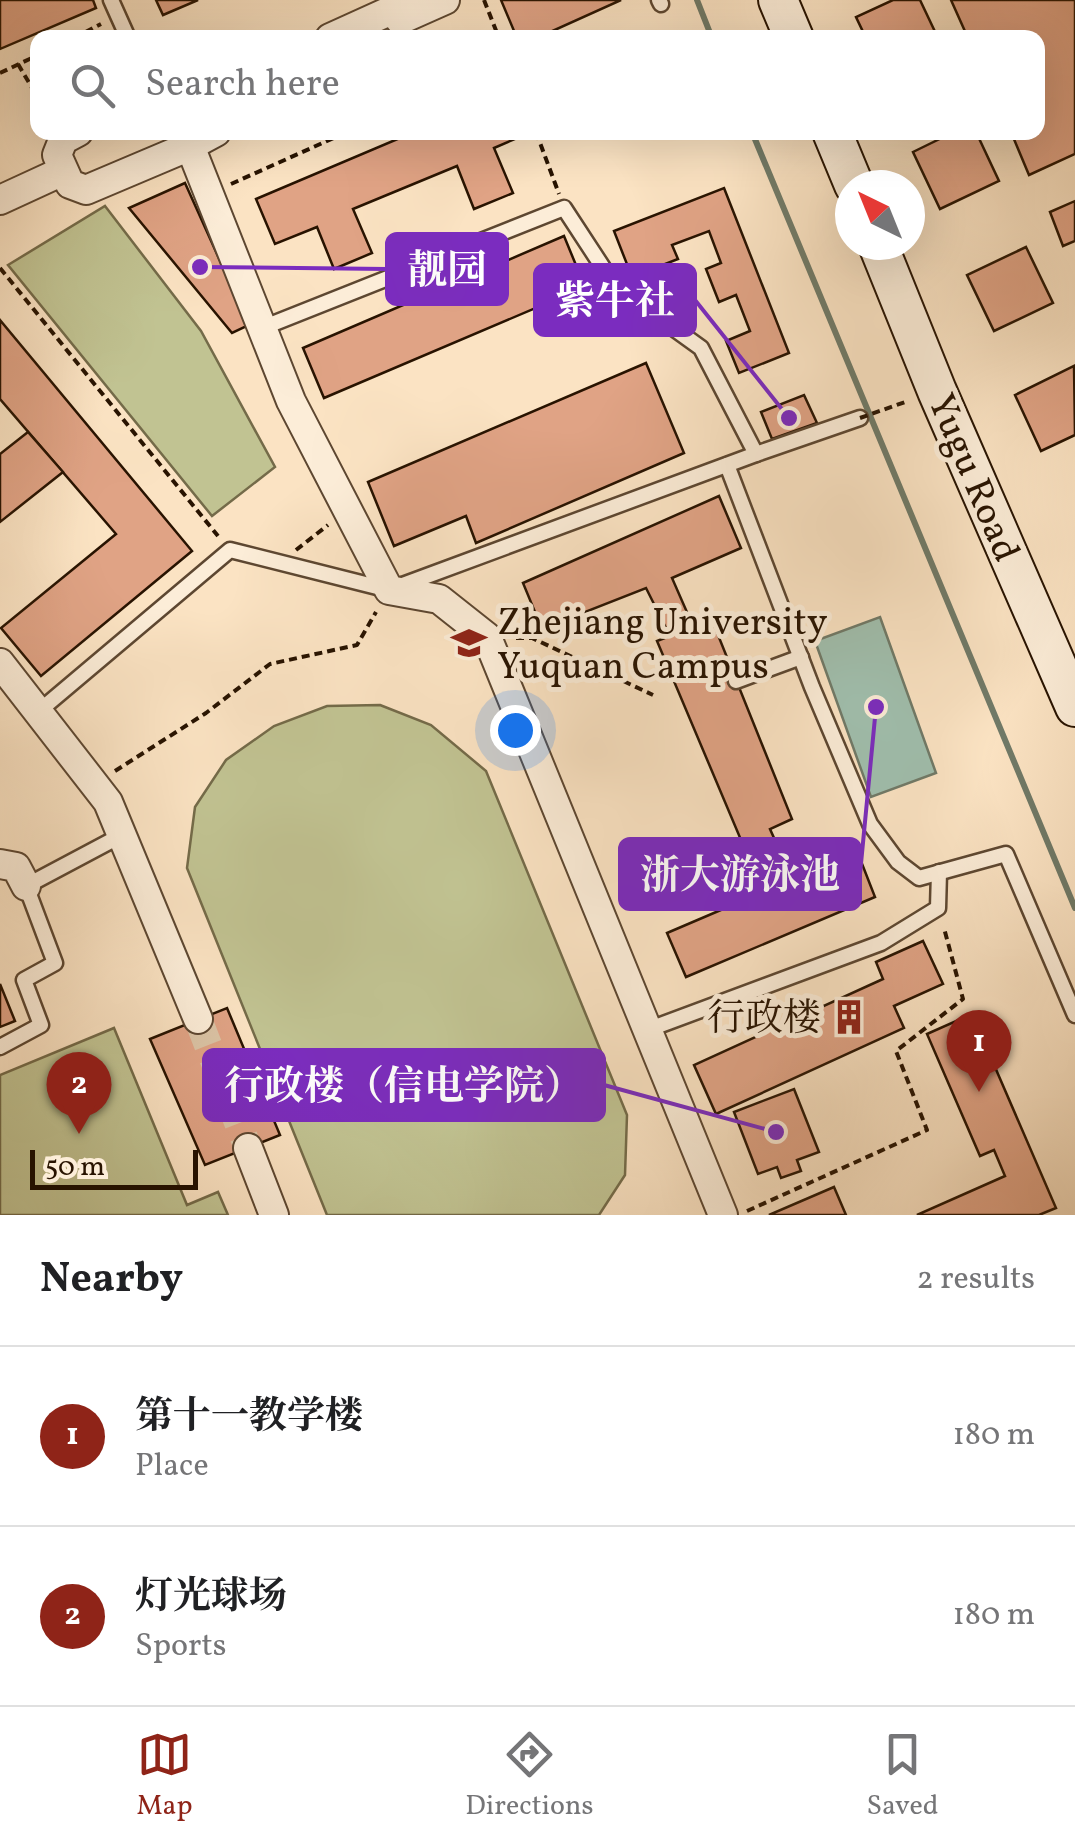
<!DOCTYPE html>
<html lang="en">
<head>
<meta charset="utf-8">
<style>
  body { margin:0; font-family:Vollkorn,"Noto Serif SC",serif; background:#f6f6f6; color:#202124 }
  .compass { position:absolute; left:835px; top:170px; width:90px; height:90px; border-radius:50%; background:#fff; box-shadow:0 10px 40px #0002; rotate:317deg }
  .scale { position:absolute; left:30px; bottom:25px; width:168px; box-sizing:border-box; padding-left:10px; border:5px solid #281300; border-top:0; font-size:28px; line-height:35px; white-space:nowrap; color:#281300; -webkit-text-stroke:8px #fcedd8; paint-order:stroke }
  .you { position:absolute; left:515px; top:730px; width:35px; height:35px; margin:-25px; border:8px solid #fff; border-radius:50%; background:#1a73e8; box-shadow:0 0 0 15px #1a73e833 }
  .badge { display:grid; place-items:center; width:65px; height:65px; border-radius:50%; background:#8f2418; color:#fff; font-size:32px; font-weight:700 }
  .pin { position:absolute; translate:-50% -82px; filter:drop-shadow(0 2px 5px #0008) }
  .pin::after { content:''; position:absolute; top:52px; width:35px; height:30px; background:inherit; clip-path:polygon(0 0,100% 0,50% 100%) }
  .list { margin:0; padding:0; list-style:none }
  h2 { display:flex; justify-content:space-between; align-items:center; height:130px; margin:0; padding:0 40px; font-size:42px }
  h2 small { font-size:32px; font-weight:400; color:#757577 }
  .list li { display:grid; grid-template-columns:65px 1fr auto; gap:30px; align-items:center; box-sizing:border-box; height:180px; padding:0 40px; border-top:2px solid #e0e0e0 }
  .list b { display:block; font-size:38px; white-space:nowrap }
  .list p { margin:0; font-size:32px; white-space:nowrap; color:#757577 }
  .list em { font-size:32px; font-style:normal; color:#757577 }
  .icon { flex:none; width:55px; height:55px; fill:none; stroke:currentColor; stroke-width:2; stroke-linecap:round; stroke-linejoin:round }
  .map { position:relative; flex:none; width:1075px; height:1215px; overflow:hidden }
  .search { position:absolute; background:#fff; box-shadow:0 10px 40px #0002; left:30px; right:30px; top:30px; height:110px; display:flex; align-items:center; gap:25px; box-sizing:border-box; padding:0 35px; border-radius:20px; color:#757577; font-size:38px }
  .sheet { height:490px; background:#fff }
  nav { display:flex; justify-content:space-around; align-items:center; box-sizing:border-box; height:140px; border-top:2px solid #e0e0e0; background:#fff; font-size:28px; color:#757577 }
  nav a { display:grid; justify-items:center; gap:5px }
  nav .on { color:#8f2418 }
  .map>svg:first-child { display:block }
</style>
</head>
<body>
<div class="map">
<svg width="1075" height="1215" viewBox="0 0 1075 1215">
  <rect width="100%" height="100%" fill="#fbe3c3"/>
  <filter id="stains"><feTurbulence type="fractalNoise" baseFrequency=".002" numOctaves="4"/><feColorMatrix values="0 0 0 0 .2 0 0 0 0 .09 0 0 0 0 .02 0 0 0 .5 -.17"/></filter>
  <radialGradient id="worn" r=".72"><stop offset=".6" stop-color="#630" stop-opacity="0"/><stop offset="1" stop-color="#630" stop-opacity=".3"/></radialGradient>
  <!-- green -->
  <g fill="#c1c392" stroke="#746b49" stroke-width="2.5">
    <path d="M105,206L201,331L275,467L212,516L8,265Z"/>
    <path d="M380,705L431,725L486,771L627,1115L625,1175L599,1215H327L187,868L195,807L226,760L274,726L327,706Z"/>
    <path d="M114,1028L187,1205L218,1192L228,1215H0V1075Z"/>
  </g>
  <!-- water -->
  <path fill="#a0bfae" stroke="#707a68" stroke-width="2.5" d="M880,617L936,773L871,797L815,641Z"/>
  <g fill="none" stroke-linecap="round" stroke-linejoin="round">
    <!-- stream -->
    <g stroke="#707a68" stroke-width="6">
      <path d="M697,0L712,38"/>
      <path d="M752,132L1075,908"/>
    </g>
  </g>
  <!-- building -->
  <g fill="#e0a385" stroke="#281300" stroke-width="2.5">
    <path d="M0,0H93L96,8L0,49Z"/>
    <path d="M156,0H198L163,15Z"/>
    <path d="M501,0H621L537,38H517Z"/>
    <path d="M893,0H920L938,38H866L856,17Z"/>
    <path d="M951,0H1075V154L1029,175L1011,132H1038V38H968Z"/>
    <path d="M414,132H531L494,148L513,193L474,209L457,166L353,209L372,253L334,269L317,227L275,244L256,199Z"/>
    <path d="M954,132H976L999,181L940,209L913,152Z"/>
    <path d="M185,183L249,325L232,333L129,208Z"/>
    <path d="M724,188L789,353L739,373L726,341L750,331L736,295L719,302L706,269L721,263L709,231L672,245L678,259L632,277L614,231Z"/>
    <path d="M1075,201V241L1063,246L1050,212Z"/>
    <path d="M564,236L585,287L324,398L303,348Z"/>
    <path d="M1026,247L1053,303L994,331L967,275Z"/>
    <path d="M0,320L192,551L41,676L1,628L116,534L0,399Z"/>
    <path d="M646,363L684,453L476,543L466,516L394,546L368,482Z"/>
    <path d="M1074,366L1075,435L1041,451L1015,395Z"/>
    <path d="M804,395L817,423L772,439L761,412Z"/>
    <path d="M28,432L63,472L0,522V454Z"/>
    <path d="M719,496L741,548L672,578L693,626L712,620L792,819L770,829L792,878L857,851L875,897L686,977L667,933L763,892L657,641L670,636L646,588L542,629L523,583Z"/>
    <path d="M923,941L943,984L894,1006L904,1028L716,1114L694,1065L883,979L876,962Z"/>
    <path d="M0,984L15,1021L0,1027Z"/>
    <path d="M227,1008L280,1135L205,1165L150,1039Z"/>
    <path d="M972,1014L1056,1208L1039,1215H917L1005,1176L994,1150L980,1156L927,1034Z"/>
    <path d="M794,1089L819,1152L797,1160L801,1171L781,1178L777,1167L758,1174L734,1112Z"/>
    <path d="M834,1187L846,1215H769Z"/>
  </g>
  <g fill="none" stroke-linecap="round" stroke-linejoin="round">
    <!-- street-tunnel -->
    <path stroke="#dbc4a6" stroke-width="28" stroke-dasharray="28 14" stroke-linecap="butt" d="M198,1019L248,1148"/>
    <defs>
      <g id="lane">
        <path d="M111,0L128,38"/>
        <path d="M659,0L661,4"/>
        <path d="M262,328L564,208L615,286L701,348L756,454"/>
        <path d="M727,465L812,687L870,824L898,862L919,878L1006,854L1075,1015"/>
        <path d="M736,681L801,657"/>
        <path d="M38,712L230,550L389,590L756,454L860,418"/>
        <path d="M647,1030L881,943L938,908L939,872"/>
        <path d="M0,1047L41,1025L24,980L55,963L26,886L122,835"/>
      </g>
      <g id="street">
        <path d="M400,20L445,0"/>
        <path d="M330,38L414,0"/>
        <path d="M78,132L63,140L57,155L70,184L86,190L190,146L216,132"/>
        <path d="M190,146L291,401L389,590L439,599L487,637L723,1215"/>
        <path d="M0,200L63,171"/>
        <path d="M0,663L108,802L198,1019"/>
        <path d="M0,864L16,867L26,886"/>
        <path d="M248,1148L274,1215"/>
      </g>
      <g id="secondary">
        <path d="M778,0L794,38"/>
        <path d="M832,132L854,185"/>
        <path d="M878,245L937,391L1075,707"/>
      </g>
    </defs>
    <!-- lane casing -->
    <use href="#lane" stroke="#5d4731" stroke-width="19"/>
    <!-- street casing -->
    <use href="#street" stroke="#5d4731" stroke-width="32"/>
    <!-- secondary casing -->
    <use href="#secondary" stroke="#281300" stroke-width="42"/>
    <!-- path -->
    <g stroke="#281300" stroke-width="4" stroke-dasharray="8 5" stroke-linecap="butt">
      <path d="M484,0L499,38"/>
      <path d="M74,38L101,24"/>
      <path d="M18,64L38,98"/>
      <path d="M0,73L38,55"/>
      <path d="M536,132L559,194"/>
      <path d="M231,184L347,132"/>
      <path d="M0,268L218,536"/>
      <path d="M296,550L328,525"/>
      <path d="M516,638H532L653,695"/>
      <path d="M115,771L206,713L270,664L357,645L376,612"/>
      <path d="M747,1211L927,1130L896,1051L963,999L944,928"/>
    </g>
    <!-- lane -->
    <use href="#lane" stroke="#fcedd8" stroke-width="14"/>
    <!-- street -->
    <use href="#street" stroke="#fcedd8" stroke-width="28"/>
    <!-- secondary -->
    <use href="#secondary" stroke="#fcedd8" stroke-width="38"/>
    <!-- path-bridge -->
    <path stroke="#281300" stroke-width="4" stroke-dasharray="8 5" stroke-linecap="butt" d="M860,418L908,401"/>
  </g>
  <!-- icons -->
  <defs>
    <symbol id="university-bare" viewBox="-9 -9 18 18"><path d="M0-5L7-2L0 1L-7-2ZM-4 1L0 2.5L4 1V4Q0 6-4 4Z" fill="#8f2418" stroke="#fcedd8" stroke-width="2.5" paint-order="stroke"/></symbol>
    <symbol id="building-bare" viewBox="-9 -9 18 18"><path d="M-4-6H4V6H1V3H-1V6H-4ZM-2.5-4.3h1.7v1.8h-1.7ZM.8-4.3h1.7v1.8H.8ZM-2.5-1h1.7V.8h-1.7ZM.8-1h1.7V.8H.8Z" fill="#8f2418" stroke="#fcedd8" stroke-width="2.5" paint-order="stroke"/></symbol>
  </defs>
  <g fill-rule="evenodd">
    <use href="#university-bare" x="444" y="618" width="50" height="50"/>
    <use href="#building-bare" x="824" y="992" width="50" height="50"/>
  </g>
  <g text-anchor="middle" stroke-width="10" stroke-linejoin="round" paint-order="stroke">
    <!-- street labels -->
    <g font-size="38" fill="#281300" stroke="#fcedd8">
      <text transform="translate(975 477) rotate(67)" y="13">Yugu Road</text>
    </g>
    <!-- poi labels -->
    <g font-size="38" fill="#281300" stroke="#fcedd8" text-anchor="start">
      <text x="497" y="634">Zhejiang University<tspan x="497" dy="44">Yuquan Campus</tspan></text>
      <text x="821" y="1030" text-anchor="end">行政楼</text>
    </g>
  </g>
  <!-- callouts -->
  <path fill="none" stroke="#7b2cbf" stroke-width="4" d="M200 267L387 269M789 418L695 300M876 707L860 874M776 1132L604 1085"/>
  <g fill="#7b2cbf" stroke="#fcedd8" stroke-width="4">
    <circle cx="200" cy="267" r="10"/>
    <circle cx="789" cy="418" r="10"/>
    <circle cx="876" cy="707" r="10"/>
    <circle cx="776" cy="1132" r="10"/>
  </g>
  <g fill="#7b2cbf" stroke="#7b2cbf" stroke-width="4">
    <rect x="387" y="234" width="120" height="70" rx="10"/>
    <rect x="535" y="265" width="160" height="70" rx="10"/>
    <rect x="620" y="839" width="240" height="70" rx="10"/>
    <rect x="204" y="1050" width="400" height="70" rx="10"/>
  </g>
  <g font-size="40" text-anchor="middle" font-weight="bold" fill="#fff">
    <text x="447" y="283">靓园</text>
    <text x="615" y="314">紫牛社</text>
    <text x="740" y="888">浙大游泳池</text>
    <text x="404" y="1099">行政楼（信电学院）</text>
  </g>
  <rect width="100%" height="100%" filter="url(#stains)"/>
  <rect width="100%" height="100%" fill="url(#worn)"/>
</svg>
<svg class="compass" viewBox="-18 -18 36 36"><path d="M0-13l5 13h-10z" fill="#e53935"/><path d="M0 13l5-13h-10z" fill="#757577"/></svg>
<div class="scale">50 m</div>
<div class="you"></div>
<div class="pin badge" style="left:979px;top:1092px">1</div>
<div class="pin badge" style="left:79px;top:1134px">2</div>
<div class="search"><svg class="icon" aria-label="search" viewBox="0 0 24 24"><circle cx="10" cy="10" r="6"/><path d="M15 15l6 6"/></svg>Search here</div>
</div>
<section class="sheet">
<h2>Nearby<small>2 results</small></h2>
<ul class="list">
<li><span class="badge">1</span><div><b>第十一教学楼</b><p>Place</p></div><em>180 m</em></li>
<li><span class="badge">2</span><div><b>灯光球场</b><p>Sports</p></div><em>180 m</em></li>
</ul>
</section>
<nav>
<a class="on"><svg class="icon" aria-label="map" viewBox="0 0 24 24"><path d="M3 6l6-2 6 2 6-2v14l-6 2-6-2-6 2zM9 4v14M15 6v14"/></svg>Map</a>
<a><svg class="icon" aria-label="directions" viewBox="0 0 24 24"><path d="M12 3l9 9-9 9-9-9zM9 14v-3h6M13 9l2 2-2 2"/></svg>Directions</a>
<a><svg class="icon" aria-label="saved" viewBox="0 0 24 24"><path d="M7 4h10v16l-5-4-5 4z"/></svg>Saved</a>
</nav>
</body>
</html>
